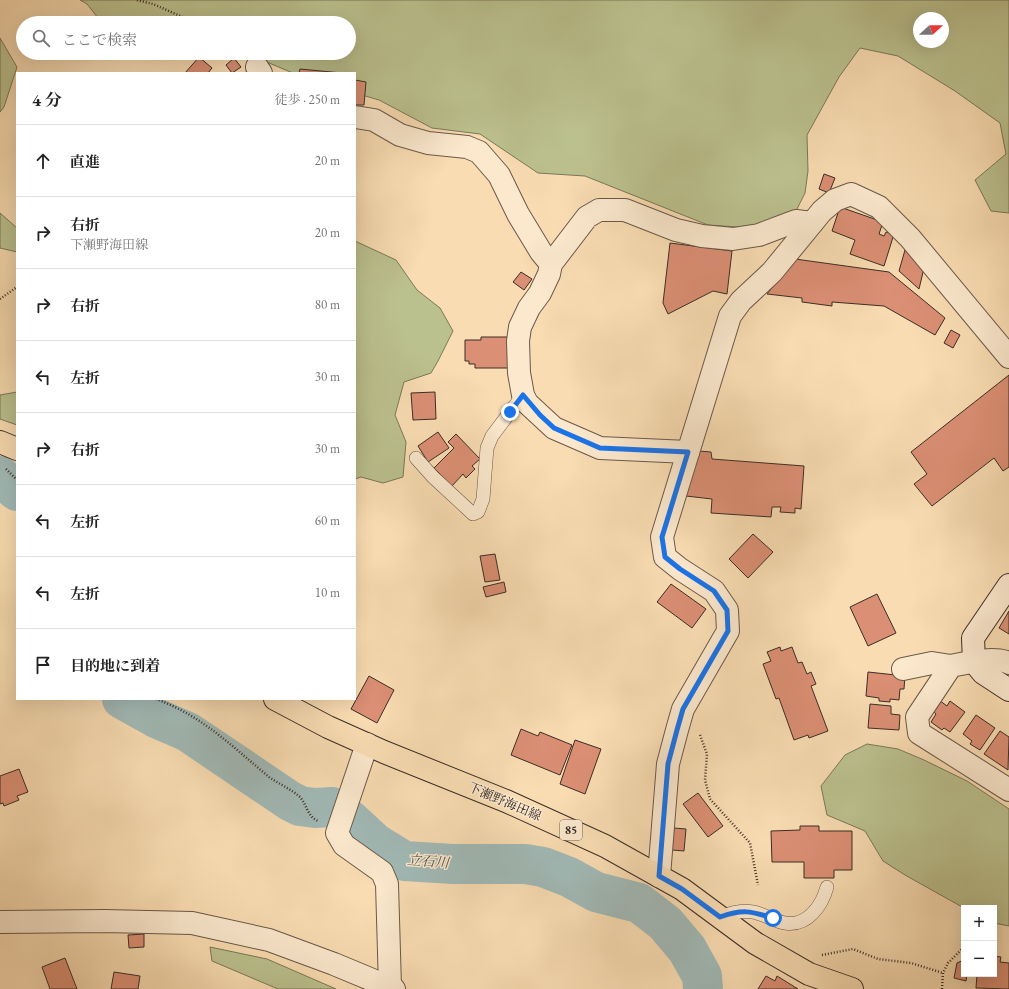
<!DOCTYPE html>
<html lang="ja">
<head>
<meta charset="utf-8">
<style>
  body { margin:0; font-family:"EB Garamond","Noto Serif JP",serif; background:#f2f2f2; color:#222 }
  .controls { position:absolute; right:12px; bottom:12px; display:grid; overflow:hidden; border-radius:0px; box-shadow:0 4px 16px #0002 }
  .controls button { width:36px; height:36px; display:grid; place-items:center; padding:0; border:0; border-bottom:1px solid #e0e0e0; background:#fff; color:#222; font:20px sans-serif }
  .compass { position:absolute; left:913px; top:12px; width:36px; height:36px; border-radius:50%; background:#fff; box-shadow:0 4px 16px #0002; rotate:69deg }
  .stop { position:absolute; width:12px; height:12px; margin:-9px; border:3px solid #1a73e8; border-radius:50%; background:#fff }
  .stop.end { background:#1a73e8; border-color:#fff; box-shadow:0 1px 4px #0008 }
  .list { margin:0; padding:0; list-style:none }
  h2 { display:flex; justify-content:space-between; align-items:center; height:52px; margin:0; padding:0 16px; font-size:17px }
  h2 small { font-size:13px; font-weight:400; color:#767676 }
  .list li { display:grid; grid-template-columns:26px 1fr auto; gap:12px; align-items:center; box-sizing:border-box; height:72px; padding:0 16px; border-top:1px solid #e0e0e0 }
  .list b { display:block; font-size:15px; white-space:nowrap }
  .list p { margin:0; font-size:13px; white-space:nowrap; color:#767676 }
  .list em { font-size:13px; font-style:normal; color:#767676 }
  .icon { flex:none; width:22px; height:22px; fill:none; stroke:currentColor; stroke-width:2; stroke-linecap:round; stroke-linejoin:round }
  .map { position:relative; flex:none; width:1009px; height:989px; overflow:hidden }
  .search { position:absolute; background:#fff; box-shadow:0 4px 16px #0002; left:16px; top:16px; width:340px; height:44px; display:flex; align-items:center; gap:10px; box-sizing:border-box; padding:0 14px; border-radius:22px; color:#767676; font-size:15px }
  .panel { position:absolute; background:#fff; box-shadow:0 4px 16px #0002; left:16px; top:72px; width:340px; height:628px; border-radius:0px }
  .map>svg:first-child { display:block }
</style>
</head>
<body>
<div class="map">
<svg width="1009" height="989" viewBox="0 0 1009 989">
  <rect width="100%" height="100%" fill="#f9dcb2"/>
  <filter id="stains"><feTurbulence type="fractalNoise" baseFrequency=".005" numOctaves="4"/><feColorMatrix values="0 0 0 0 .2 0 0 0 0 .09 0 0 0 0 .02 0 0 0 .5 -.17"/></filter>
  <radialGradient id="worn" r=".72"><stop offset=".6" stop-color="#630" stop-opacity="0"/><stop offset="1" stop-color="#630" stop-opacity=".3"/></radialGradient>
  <!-- green -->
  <g fill="#bbc18e" stroke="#7b775a" fill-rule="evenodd">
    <path d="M80,0H1009V213L991,211L975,180L1006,154L1000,123L955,91L898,56L860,48L839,77L807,135L808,171L805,193L796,211L752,228L708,225L585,176L538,173L480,134L432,128L379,100L355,93V73H293L245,53H349V23H102L87,4ZM919,18H943V42H919Z"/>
    <path d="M0,38L17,67L4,107L0,112Z"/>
    <path d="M0,213L17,228V252L0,248Z"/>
    <path d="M355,241L396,260L417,290L440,308L453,331L438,361L431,373L404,382L395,415L406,442L403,477L383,483L361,477L355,479Z"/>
    <path d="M17,392V425L0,419V395Z"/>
    <path d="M867,744L898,749L924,760L967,781L1009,809V926L994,923V908H964L905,875L883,861L865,831L827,815L821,786L845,755Z"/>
    <path d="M210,947L267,959L336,989H278L212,961Z"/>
  </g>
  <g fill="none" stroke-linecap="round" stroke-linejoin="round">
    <!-- river -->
    <g stroke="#a1b9b6" stroke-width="40">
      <path d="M0,476L17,491"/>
      <path d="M122,699L158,719L188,732L290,801L300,806L315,808L332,807L350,820L375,843L404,861L453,864H525L543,867L569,877L596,892L639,903L665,923L687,949L702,976L703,989"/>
    </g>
  </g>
  <!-- building -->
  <g fill="#db8f74" stroke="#3b2d27">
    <path d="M199,57L212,68L208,73H185Z"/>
    <path d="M234,58L241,67L232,73L226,65Z"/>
    <path d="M300,69L342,73H299Z"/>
    <path d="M355,80L366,82L364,105H355Z"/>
    <path d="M824,174L835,178L829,193L819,189Z"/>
    <path d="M840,207L883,222L879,234L884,236L886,232L894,234L884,266L850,254L855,240L832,231Z"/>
    <path d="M670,243L732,251L727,294L713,291L668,314L663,303Z"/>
    <path d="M905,250L924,268L919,289L899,271Z"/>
    <path d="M795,259L889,272L945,318L935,335L884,306L832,302V306L802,302V298L767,294Z"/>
    <path d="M521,272L532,279L524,290L513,282Z"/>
    <path d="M951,330L960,335L953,348L944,343Z"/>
    <path d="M481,337H511V368H475V364H469V361H465V340H481Z"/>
    <path d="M1009,375V467L1003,471L994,458L932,506L914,484L927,474L911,452Z"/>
    <path d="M435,392L436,419L413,420L411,393Z"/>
    <path d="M438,432L449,448L428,462L418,446Z"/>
    <path d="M456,434L480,459L472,466L475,469L466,478L463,474L452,486L434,468L454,448L448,442Z"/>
    <path d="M699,451L711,452L712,459L804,466L801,509L795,508V513L780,512L781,507H772L771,517L711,513L712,499L686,496Z"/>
    <path d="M753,534L773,552L748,578L729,559Z"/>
    <path d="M495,554L500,580L485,582L480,556Z"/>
    <path d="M504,582L506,592L486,597L483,587Z"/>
    <path d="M671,584L706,609L692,628L657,602Z"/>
    <path d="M877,594L896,633L868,646L850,607Z"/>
    <path d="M1009,611V634L999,628Z"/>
    <path d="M780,647L781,651L792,647L798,663L802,662L807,674L811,672L816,684L811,686L828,731L809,738L808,735L794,740L779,698L776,699L763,664L771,661L767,652Z"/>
    <path d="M868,672L905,676L904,689H900L899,700L890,699V702L879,701V698L866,696Z"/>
    <path d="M369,676L394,690L377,723L351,709Z"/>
    <path d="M939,700L947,706L950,701L965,712L950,732L944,728L942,730L931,722L936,714L932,710Z"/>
    <path d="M870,704L891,706V714L900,715L899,730L868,728Z"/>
    <path d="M976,715L995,728L980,750L970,744L972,741L963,734Z"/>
    <path d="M521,729L538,736L540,732L572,745L560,775L511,755Z"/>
    <path d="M1000,731L1009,737L1008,770L984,754Z"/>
    <path d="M575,740L601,749L585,794L560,784Z"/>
    <path d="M19,769L28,792L17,796L19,800L4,806L3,803L0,804V776Z"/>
    <path d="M698,793L723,826L708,837L683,804Z"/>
    <path d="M800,826H819V831H852V870H834V878H804V862H772L771,831L800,830Z"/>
    <path d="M674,828L686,829L684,851L672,850Z"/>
    <path d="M144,934V947L129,948L128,935Z"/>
    <path d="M994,956L1001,957L1000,962L1009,963V989L976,988L977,974H994Z"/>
    <path d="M65,958L77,989H50L42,967Z"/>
    <path d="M964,960V974H967L966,981L954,978L957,963Z"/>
    <path d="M114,972L140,976L138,989H111Z"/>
    <path d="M766,976L775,981L777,976L798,989H758Z"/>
  </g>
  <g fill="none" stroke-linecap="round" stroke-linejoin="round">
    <defs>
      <g id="lane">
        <path d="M416,458L433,477L473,514L478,512L483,499L487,448L492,436L523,395"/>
        <path d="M720,917C731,913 741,910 753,912C764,914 774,921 785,923C807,927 822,906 827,887"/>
      </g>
      <g id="street">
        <path d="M257,67L261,73"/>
        <path d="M355,117L374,120L400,135L428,143L467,147L479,152L499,175L518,214L541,252L551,264"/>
        <path d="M688,452L600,448L554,428L527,403L523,395L519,373L518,341L520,327L529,308L540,293L549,274L551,264L587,217L599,210H625L676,230L702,236L733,239L759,235L796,221L812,223"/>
        <path d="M1009,663C995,656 966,663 951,666L917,717L919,733L1009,790"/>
        <path d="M903,669L932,663L951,666"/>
        <path d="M367,744L337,833L344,845L382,872L387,884L390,987"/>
        <path d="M659,876L668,764L677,730L683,709L728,631L727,610L714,591L680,569L665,557L662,537L730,316L741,301L772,272L822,211L835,200L851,194L879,207L910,238L1009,357"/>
        <path d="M0,922L104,921L192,923L269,940L334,964L394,989"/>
      </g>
      <path id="secondary" d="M1009,585L973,638L974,662L983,673L1009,690"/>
      <g id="primary">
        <path d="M0,442L17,449"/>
        <path d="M275,699L328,727L384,752L506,801L605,846L682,889L755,943L809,974L852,989"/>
      </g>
    </defs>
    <!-- lane casing -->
    <use href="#lane" stroke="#6a594a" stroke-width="14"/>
    <!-- street casing -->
    <use href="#street" stroke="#6a594a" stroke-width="24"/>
    <!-- secondary casing -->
    <use href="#secondary" stroke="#3b2d27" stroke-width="24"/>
    <!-- primary casing -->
    <use href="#primary" stroke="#3b2d27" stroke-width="24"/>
    <!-- path -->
    <g stroke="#3b2d27" stroke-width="2.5" stroke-dasharray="1 2" stroke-linecap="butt">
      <path d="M137,0L153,4L196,23"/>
      <path d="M0,299L17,287"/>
      <path d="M6,469L17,480"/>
      <path d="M156,699C201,715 233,747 269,777C279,784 291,789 300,797C307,805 307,816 318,821"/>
      <path d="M700,735L707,754L705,780L710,799L750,843L758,885"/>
      <path d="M822,955L853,949L878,959L911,963L943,973"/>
      <path d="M942,989L943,973L948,963L964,947"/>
    </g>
    <!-- lane -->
    <use href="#lane" stroke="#fbe8cd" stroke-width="13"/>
    <!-- street -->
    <use href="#street" stroke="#fbe8cd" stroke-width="22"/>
    <!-- secondary -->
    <use href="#secondary" stroke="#fbe8cd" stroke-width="22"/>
    <!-- primary -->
    <use href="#primary" stroke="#f9dcb2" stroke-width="22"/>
  </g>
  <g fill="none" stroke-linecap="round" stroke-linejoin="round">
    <!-- route -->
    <path stroke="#1a73e8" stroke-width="5" d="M510,412L523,395L540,415L554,428L600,448L688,452L662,537L665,557L680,569L714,591L727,610L728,631L683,709L677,730L668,764L659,876L682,889L720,917C743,909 750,911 773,918"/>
  </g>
  <g text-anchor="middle" stroke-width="3" stroke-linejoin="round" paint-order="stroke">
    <!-- shield labels -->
    <rect fill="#fbe8cd" stroke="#756559" stroke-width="1" x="560" y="820" width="22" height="20" rx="3"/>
    <g font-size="12" font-weight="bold" fill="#3b2d27">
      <text x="571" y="834">85</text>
    </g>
    <!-- street labels -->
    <g font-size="13" fill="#3b2d27" stroke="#fbe8cd">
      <text transform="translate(505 801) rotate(23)" y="5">下瀬野海田線</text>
    </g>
    <!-- water labels -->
    <g font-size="14" font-style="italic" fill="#54504b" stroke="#fbe8cd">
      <text transform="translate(428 861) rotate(5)" y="5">立石川</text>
    </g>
  </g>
  <rect width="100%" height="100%" filter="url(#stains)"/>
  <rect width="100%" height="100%" fill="url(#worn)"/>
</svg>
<div class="controls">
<button>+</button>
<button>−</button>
</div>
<svg class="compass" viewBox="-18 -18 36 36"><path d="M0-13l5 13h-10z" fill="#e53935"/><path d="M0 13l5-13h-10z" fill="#767676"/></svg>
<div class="stop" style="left:773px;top:918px"></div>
<div class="stop end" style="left:510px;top:412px"></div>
<div class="search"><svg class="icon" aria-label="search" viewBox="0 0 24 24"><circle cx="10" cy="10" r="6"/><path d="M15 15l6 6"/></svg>ここで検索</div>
<section class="panel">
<h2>4 分<small>徒歩 · 250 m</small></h2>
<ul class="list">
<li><svg class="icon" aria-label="ahead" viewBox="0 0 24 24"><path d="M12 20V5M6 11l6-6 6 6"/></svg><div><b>直進</b></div><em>20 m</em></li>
<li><svg class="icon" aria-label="right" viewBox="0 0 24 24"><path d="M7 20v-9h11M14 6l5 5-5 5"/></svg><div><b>右折</b><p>下瀬野海田線</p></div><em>20 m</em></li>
<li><svg class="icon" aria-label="right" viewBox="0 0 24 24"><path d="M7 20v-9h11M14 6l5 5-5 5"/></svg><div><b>右折</b></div><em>80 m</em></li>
<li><svg class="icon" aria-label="left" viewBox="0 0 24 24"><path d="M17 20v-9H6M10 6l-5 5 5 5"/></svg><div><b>左折</b></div><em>30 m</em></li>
<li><svg class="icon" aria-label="right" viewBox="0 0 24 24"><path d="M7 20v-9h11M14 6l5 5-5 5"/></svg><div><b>右折</b></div><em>30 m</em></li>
<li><svg class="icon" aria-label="left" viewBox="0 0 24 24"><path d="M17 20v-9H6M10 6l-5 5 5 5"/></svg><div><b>左折</b></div><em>60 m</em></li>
<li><svg class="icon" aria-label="left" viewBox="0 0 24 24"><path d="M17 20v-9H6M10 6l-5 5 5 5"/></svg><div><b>左折</b></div><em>10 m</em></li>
<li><svg class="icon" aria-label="arrive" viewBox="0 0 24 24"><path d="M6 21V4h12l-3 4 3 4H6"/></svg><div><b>目的地に到着</b></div></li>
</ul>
</section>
</div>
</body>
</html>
